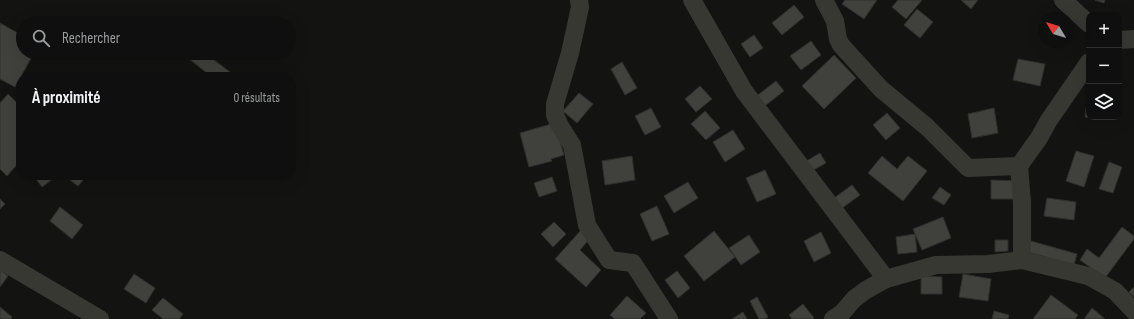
<!DOCTYPE html>
<html lang="fr">
<head>
<meta charset="utf-8">
<style>
  body { margin:0; font-family:"Sofia Sans Condensed",sans-serif; background:#1c1d1c; color:#f1f3f6 }
  .controls { position:absolute; right:12px; top:12px; display:grid; overflow:hidden; border-radius:8px; box-shadow:0 4px 16px #0002 }
  .controls button { width:36px; height:36px; display:grid; place-items:center; padding:0; border:0; border-bottom:1px solid #2e2f2e; background:#0e0f0e; color:#f1f3f6; font:20px sans-serif }
  .compass { position:absolute; left:1038px; top:12px; width:36px; height:36px; border-radius:50%; background:#0e0f0e; box-shadow:0 4px 16px #0002; rotate:308deg }
  .list { margin:0; padding:0; list-style:none }
  h2 { display:flex; justify-content:space-between; align-items:center; height:52px; margin:0; padding:0 16px; font-size:17px }
  h2 small { font-size:13px; font-weight:400; color:#9b9c9e }
  .icon { flex:none; width:22px; height:22px; fill:none; stroke:currentColor; stroke-width:2; stroke-linecap:round; stroke-linejoin:round }
  .map { position:relative; flex:none; width:1134px; height:319px; overflow:hidden }
  .search { position:absolute; background:#0e0f0e; box-shadow:0 4px 16px #0002; left:16px; top:16px; width:280px; height:44px; display:flex; align-items:center; gap:10px; box-sizing:border-box; padding:0 14px; border-radius:22px; color:#9b9c9e; font-size:15px }
  .panel { position:absolute; background:#0e0f0e; box-shadow:0 4px 16px #0002; left:16px; top:72px; width:280px; height:108px; border-radius:16px }
  .map>svg:first-child { display:block }
</style>
</head>
<body>
<div class="map">
<svg width="1134" height="319" viewBox="0 0 1134 319">
  <rect width="100%" height="100%" fill="#131412"/>
  <!-- building -->
  <g fill="#40413c" stroke="#2f2f2c">
    <path d="M845,0H877L864,19L842,4Z"/>
    <path d="M898,0H922L906,19L892,7Z"/>
    <path d="M961,0H978L971,9Z"/>
    <path d="M1095,0H1105L1104,3Z"/>
    <path d="M794,5L804,17L782,35L772,23Z"/>
    <path d="M917,9L933,22L920,38L904,25Z"/>
    <path d="M0,23L23,36V53H34L15,87L0,79Z"/>
    <path d="M754,35L763,48L750,57L741,44Z"/>
    <path d="M811,41L821,55L801,70L790,56Z"/>
    <path d="M192,53H205L235,76L212,77L188,58Z"/>
    <path d="M834,55L856,78L824,109L802,86Z"/>
    <path d="M1018,59L1045,64L1040,86L1013,80Z"/>
    <path d="M622,62L637,88L625,95L611,69Z"/>
    <path d="M776,81L784,91L762,108L754,98Z"/>
    <path d="M700,86L712,99L696,112L685,99Z"/>
    <path d="M1089,87V117H1099V119L1085,117Z"/>
    <path d="M579,93L593,104L577,123L563,111Z"/>
    <path d="M8,94L21,107V160L7,176L0,169V103Z"/>
    <path d="M651,108L661,127L645,135L635,116Z"/>
    <path d="M994,108L998,133L972,138L968,114Z"/>
    <path d="M705,111L720,128L706,140L691,124Z"/>
    <path d="M887,113L900,128L886,140L873,125Z"/>
    <path d="M551,124L557,131L564,155L551,159L552,161L529,167L520,133Z"/>
    <path d="M733,130L745,149L725,162L713,142Z"/>
    <path d="M1076,151L1094,156L1084,187L1066,181Z"/>
    <path d="M820,153L826,163L808,173L803,163Z"/>
    <path d="M632,156L635,180L605,185L602,161Z"/>
    <path d="M882,156L897,169L908,156L927,171L903,201L868,173Z"/>
    <path d="M1109,162L1122,167L1113,193L1099,189Z"/>
    <path d="M765,170L776,194L757,202L746,178Z"/>
    <path d="M33,175H58L42,187Z"/>
    <path d="M74,175H79L84,179L78,186L70,180Z"/>
    <path d="M552,177L557,191L539,197L534,183Z"/>
    <path d="M991,180L1020,181L1019,199H991Z"/>
    <path d="M688,182L698,198L674,213L664,196Z"/>
    <path d="M852,185L860,195L838,211L830,201Z"/>
    <path d="M940,187L951,195L944,205L932,198Z"/>
    <path d="M1047,198L1076,202L1074,220L1044,216Z"/>
    <path d="M0,199L5,204L0,209Z"/>
    <path d="M657,206L669,234L652,241L640,214Z"/>
    <path d="M60,207L83,225L72,239L50,221Z"/>
    <path d="M943,217L951,238L922,250L913,229Z"/>
    <path d="M554,222L566,234L553,247L541,234Z"/>
    <path d="M1122,227L1134,236V239L1105,278L1080,260L1087,249L1099,258Z"/>
    <path d="M582,229L591,237L580,250L601,270L586,287L555,259Z"/>
    <path d="M714,231L735,257L704,281L684,256Z"/>
    <path d="M821,232L831,253L814,262L804,241Z"/>
    <path d="M915,234L917,252L898,254L896,237Z"/>
    <path d="M749,235L760,252L741,265L729,248Z"/>
    <path d="M995,240H1008V251L995,252Z"/>
    <path d="M1031,241L1077,254L1074,265L1028,252Z"/>
    <path d="M0,270L8,276L0,287Z"/>
    <path d="M677,271L690,288L678,298L665,280Z"/>
    <path d="M134,274L155,288L146,303L124,289Z"/>
    <path d="M963,274L991,279L988,301L959,297Z"/>
    <path d="M921,276L942,277V294H921Z"/>
    <path d="M1134,287V297L1129,292Z"/>
    <path d="M1051,295L1078,315L1075,319H1033Z"/>
    <path d="M627,296L646,313L640,319H615L610,315Z"/>
    <path d="M757,297L768,317L765,319H759L750,301Z"/>
    <path d="M163,298L183,314L179,319H163L152,310Z"/>
    <path d="M803,304L814,318L813,319H792L789,315Z"/>
    <path d="M0,307L12,317L11,319H0Z"/>
    <path d="M1092,308L1105,319H1084Z"/>
    <path d="M994,311L1009,315L1008,319H992Z"/>
    <path d="M743,312L747,319H732Z"/>
  </g>
  <g fill="none" stroke-linecap="round" stroke-linejoin="round">
    <!-- minor -->
    <g stroke="#383833" stroke-width="18">
      <path d="M579,0L580,7L570,53L555,104V115L560,126L572,145L587,225L609,260L633,263L669,319"/>
      <path d="M692,0L744,91L886,279"/>
      <path d="M824,0L835,21L838,39L841,45L881,89L927,127L968,168L1019,166"/>
      <path d="M1063,0L1089,24"/>
      <path d="M1119,40L1134,39"/>
      <path d="M0,260L100,319"/>
      <path d="M1022,260V203L1019,166L1039,138L1049,120L1089,62"/>
      <path d="M833,319L842,313L854,299L866,290L886,279L936,265L988,264L1022,260L1088,276L1115,291L1134,311"/>
    </g>
  </g>
</svg>
<div class="controls">
<button>+</button>
<button>−</button>
<button><svg class="icon" aria-label="layers" viewBox="0 0 24 24"><path d="M12 4l9 5-9 5-9-5zM3 14l9 5 9-5"/></svg></button>
</div>
<svg class="compass" viewBox="-18 -18 36 36"><path d="M0-13l5 13h-10z" fill="#e53935"/><path d="M0 13l5-13h-10z" fill="#9b9c9e"/></svg>
<div class="search"><svg class="icon" aria-label="search" viewBox="0 0 24 24"><circle cx="10" cy="10" r="6"/><path d="M15 15l6 6"/></svg>Rechercher</div>
<section class="panel">
<h2>À proximité<small>0 résultats</small></h2>
<ul class="list">
</ul>
</section>
</div>
</body>
</html>
